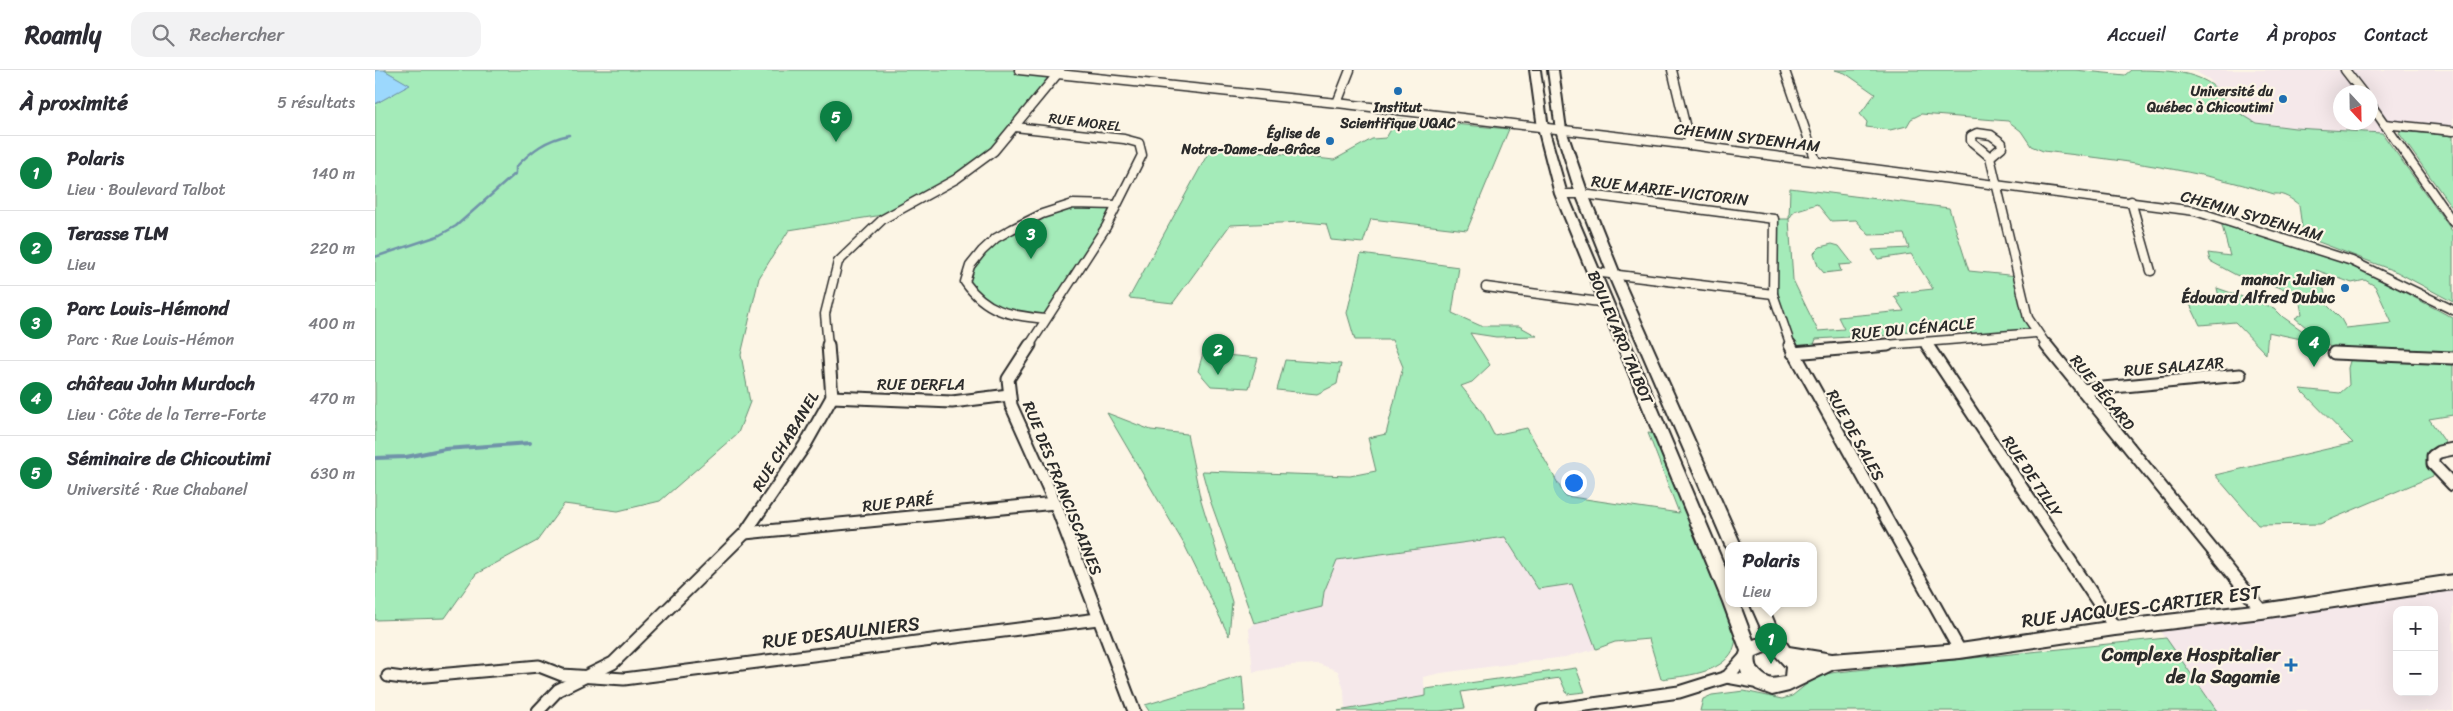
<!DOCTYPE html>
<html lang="fr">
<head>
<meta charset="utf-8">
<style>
  body { margin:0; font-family:Sriracha,sans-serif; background:#f2f2f3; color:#2b2b33 }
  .controls { position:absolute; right:15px; bottom:15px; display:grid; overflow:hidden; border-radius:10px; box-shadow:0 5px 20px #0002 }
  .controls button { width:45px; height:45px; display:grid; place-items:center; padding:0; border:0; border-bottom:1px solid #e1e1e2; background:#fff; color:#2b2b33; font:25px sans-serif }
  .compass { position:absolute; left:1958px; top:15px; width:45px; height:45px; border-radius:50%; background:#fff; box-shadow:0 5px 20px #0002; rotate:158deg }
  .you { position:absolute; left:1198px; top:412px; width:18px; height:18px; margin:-12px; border:4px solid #fff; border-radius:50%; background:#1a73e8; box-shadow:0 0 0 8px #1a73e833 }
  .badge { display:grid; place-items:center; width:32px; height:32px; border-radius:50%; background:#0b8043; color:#fff; font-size:16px; font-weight:700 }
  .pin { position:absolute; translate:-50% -41px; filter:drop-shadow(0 1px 2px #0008) }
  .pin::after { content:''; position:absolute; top:26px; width:18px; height:15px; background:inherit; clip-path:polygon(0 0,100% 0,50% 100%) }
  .popup { position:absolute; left:1350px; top:472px; width:92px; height:65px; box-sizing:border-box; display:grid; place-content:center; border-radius:10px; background:#fff; filter:drop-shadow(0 1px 4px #0005); font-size:16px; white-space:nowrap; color:#7c7c81 }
  .popup b { font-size:19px; color:#2b2b33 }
  .popup::after { content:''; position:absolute; left:50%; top:100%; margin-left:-10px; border:10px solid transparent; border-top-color:#fff }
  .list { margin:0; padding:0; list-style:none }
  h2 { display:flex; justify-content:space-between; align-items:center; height:65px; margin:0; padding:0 20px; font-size:21px }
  h2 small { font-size:16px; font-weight:400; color:#7c7c81 }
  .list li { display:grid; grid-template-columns:32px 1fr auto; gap:15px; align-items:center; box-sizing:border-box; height:75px; padding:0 20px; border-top:1px solid #e1e1e2 }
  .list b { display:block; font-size:19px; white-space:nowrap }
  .list p { margin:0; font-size:16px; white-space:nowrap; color:#7c7c81 }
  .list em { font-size:16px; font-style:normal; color:#7c7c81 }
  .icon { flex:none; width:28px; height:28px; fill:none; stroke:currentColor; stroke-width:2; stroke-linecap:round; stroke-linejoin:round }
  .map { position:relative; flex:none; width:2078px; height:641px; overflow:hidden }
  header { display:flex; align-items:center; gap:30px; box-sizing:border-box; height:70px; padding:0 25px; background:#fff; border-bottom:1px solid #e1e1e2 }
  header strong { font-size:24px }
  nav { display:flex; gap:28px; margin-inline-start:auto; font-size:18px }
  .search { width:350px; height:45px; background:#f2f2f3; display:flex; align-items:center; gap:12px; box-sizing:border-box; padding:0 18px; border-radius:15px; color:#7c7c81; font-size:19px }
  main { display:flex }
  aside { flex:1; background:#fff }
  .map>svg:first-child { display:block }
</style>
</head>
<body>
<header>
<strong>Roamly</strong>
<div class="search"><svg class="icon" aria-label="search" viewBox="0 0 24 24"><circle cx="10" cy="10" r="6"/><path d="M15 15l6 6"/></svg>Rechercher</div>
<nav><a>Accueil</a><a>Carte</a><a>À propos</a><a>Contact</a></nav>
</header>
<main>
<aside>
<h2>À proximité<small>5 résultats</small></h2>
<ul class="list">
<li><span class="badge">1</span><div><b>Polaris</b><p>Lieu · Boulevard Talbot</p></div><em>140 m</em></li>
<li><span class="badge">2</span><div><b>Terasse TLM</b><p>Lieu</p></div><em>220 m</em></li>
<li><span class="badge">3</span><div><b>Parc Louis-Hémond</b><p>Parc · Rue Louis-Hémon</p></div><em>400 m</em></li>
<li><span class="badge">4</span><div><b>château John Murdoch</b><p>Lieu · Côte de la Terre-Forte</p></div><em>470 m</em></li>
<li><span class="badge">5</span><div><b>Séminaire de Chicoutimi</b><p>Université · Rue Chabanel</p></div><em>630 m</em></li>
</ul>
</aside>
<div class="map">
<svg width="2078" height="641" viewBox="0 0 2078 641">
  <rect width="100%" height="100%" fill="#fcf5e5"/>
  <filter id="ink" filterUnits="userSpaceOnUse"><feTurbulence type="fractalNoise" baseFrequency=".02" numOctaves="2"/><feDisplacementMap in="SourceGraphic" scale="10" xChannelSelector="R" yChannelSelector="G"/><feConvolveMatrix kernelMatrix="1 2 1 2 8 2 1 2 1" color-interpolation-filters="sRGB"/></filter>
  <g filter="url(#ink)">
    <!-- built -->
    <g fill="#f5e8ea" fill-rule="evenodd">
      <path d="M1818,0H2078V61L2010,54L2013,60L2007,63L1920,58L1881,53L1853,36L1835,10ZM1966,22H1996V52H1966Z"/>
      <path d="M1130,467L1163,519L1197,514L1221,579L1190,587L1066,603L1048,607L1051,626L970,640L969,620L963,601L944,594L918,595L878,602L874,559L879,553L947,537L949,522L962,490Z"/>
      <path d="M2078,512V641H1842L1780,554ZM2022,540H2059V622H2022Z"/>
    </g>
    <!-- green -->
    <g fill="#a4ebb9" stroke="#688b72" fill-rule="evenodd">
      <path d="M9,0H644L683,4L619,81L520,143L414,160L384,208L366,285L375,332L363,363L285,431L243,441L189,434L162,471L101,504L70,548L0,550V34L34,15Z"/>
      <path d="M1460,0H1700L1750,5L1756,0C1794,0 1839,0 1853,36L1881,53L1920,58L2007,63L2078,162V232L2022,202L1928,166L1924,135C1917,129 1908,123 1899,124C1824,100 1745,90 1668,81L1656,76L1646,61L1633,51L1546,44L1536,49L1532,56L1515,60L1491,57L1492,52L1485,44L1500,24L1470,3Z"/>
      <path d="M1022,49L1134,59L1092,160L996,149L988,173L956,170L951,154L929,152L855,155L798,233L754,228L837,76L959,90L997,69L1011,68Z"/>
      <path d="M2025,61L2078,66V139L2024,63Z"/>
      <path d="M1415,118L1574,138L1594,201L1643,206L1661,263L1598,269L1586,257L1523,262L1491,270L1494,277L1486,278L1474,267L1441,269L1438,277L1418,283L1398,224L1399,149H1414ZM1442,134L1456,151L1481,150L1494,165L1529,164L1534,178L1497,180L1503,189L1536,184L1558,219L1522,223L1524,226H1519L1529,241L1463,247L1469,259L1443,261L1418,210L1414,149L1419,141Z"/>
      <path d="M698,134L741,135L670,249L615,237L590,212L595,196L621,168Z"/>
      <path d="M1846,152L1941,182L1993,203L2078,248V345L2054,349L2075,379L2058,386L2065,403L1945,454L1883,455L1840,405L1978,373L1925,319L1965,323L1974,315L1973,298L1977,284L1955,277L1920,248L1927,244L1923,223L1861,205L1835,191L1833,183L1855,186ZM1941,200L1977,213L1990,210L2000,216L2017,253L1971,258L1966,249L1952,235L1948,214Z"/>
      <path d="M1457,174L1464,176L1478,194L1464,195L1466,201L1449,203L1443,196L1439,183L1445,177Z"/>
      <path d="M986,184L1084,197L1077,243L1106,256H1144L1162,266L1121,267L1095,263L1115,295L1097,312L1086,316L1107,342L1119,365L1152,358L1190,426L1304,443L1273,363L1282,364L1362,564C1361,569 1360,575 1358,580C1346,604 1309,606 1286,609L1274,569L1240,572L1221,579L1197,514L1163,519L1130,467L962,490L949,522L947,537L879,553L835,430L827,401L975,406L1001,401L993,368L1011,364L1028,297L1017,270H980L972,243Z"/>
      <path d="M1842,218L1899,238L1908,247L1945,273L1893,262L1891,284L1860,252L1825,255L1809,222L1844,227Z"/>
      <path d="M828,283L883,288L874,318L836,316L823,301Z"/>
      <path d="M910,290L966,294L962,314L942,324L902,320Z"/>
      <path d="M732,343L776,360L812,364L825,427L857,532L854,566L809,474Z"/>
      <path d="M1791,568L1842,641H1325L1328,629L1337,625L1369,621L1407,629L1417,626L1443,605L1463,602Z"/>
      <path d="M1201,598L1210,622L1192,624L1185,608L1086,622L1090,638L1064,641H963L1051,626V619Z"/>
      <path d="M867,606L870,641H774L770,635Z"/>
    </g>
    <!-- water -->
    <path fill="#9cd8fd" stroke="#6f93a9" d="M0,0H9L35,15L0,34Z"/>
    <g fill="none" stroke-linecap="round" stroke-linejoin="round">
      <!-- stream-far1 -->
      <path stroke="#6f93a9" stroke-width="2.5" d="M0,187L63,166L81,156L141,103V97C157,80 171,70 194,65"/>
      <!-- stream -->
      <path stroke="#6f93a9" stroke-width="4" d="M0,388L31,387L70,379L155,373"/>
      <defs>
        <g id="minor-far1">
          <path d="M644,0L962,33L1315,75L1820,141L1977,191L2078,240"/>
          <path d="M1297,0L1315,75"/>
          <path d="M1970,0L1987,22"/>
          <path d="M1410,1L1441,91"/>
          <path d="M962,33L975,0"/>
          <path d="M1996,35L2078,152"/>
          <path d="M2009,54L2078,61"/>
          <path d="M640,57L749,69L764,73L767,85L731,157L654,276"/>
          <path d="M1602,63L1616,65L1627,73V77L1615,87L1596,71V66Z"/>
          <path d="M1615,87L1653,248L1672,276"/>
          <path d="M1186,124H1207L1399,149L1398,224L1416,276"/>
          <path d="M1756,131L1776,201"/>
          <path d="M1219,202L1398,224"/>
          <path d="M1111,217L1232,233"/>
          <path d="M670,249C635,245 612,243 590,212L595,196L607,181L621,168L637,159L667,144L698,134L741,135"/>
          <path d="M1550,272L1553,276"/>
          <path d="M453,276L450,244L463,192L508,149L581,109L619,81L685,1"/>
          <path d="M1498,276L1661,263"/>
        </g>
        <g id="minor">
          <path d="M655,275L633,309L636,335L680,433L759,641"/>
          <path d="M1415,275L1585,581"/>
          <path d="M1552,275L1740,558"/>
          <path d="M1671,275L1887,541"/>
          <path d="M1418,283L1513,275"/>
          <path d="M1959,283L2078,288"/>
          <path d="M1707,320L1865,305"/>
          <path d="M457,327L577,332L634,325"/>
          <path d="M2078,379L2064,382L2058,386V394L2078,415"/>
          <path d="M370,463L680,433"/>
          <path d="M13,606L28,608L164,596L187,605L249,609L723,549"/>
          <path d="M1352,607L1371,586"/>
          <path d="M163,641L183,620L238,593L370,463L430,375L457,327L453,275"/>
          <path d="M1168,641L1304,622L1352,607L1385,613"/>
        </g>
        <g id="secondary">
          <path d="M1155,0H1165L1173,58L1192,124L1354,507V533H1364L1378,570L1390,567L1375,533H1391L1403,561L1414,577L1457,584L1585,574L1740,551L1887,534L2078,505V519L1887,548L1740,565L1585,588L1459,599L1414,621L1397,625L1381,619L1367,604L1363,590L1366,581L1348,532L1180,124L1163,58ZM1393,581L1401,586L1411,597L1410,607L1397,609C1387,606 1378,597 1381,586Z"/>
          <path d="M1173,0H1183L1191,60L1213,124L1245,204L1366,475H1354V480L1350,475L1233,204L1201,124L1181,60Z"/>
        </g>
      </defs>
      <!-- minor-far1 casing -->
      <use href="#minor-far1" stroke="#2b2b2b" stroke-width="11"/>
      <!-- minor casing -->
      <use href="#minor" stroke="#2b2b2b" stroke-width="15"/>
      <!-- secondary casing -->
      <use href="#secondary" stroke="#2b2b2b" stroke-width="4"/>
      <!-- minor-far1 -->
      <use href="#minor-far1" stroke="#fcf5e5" stroke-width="8"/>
      <!-- minor -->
      <use href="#minor" stroke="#fcf5e5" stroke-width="11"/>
      <!-- secondary -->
      <use href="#secondary" fill="#fcf5e5" fill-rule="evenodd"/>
    </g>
  </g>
  <!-- markers -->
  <g fill="#1f6fb2" stroke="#fcf5e5" stroke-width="2">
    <circle cx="1023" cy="21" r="5"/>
    <circle cx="1908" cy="29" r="5"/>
    <circle cx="955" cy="71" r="5"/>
    <circle cx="1970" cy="218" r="5"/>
    <path d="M1913.5 587.5h5v5h5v5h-5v5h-5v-5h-5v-5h5z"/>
  </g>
  <g text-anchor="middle" stroke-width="4.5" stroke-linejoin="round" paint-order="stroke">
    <!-- far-poi labels -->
    <g font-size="14" font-weight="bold" fill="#2b2b2b" stroke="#fcf5e5" text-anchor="end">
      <text x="1898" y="26">Université du<tspan x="1898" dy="16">Québec à Chicoutimi</tspan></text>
      <text x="1023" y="42" text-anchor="middle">Institut<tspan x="1023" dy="16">Scientifique UQAC</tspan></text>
      <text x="945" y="68">Église de<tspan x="945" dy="16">Notre-Dame-de-Grâce</tspan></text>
    </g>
    <!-- far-street labels -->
    <g font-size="14" fill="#2b2b2b" stroke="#fcf5e5">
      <text transform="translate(710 52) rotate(7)" y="5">RUE MOREL</text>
    </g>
    <!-- street labels -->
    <g font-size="16" fill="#2b2b2b" stroke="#fcf5e5">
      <text transform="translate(1372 67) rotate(7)" y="6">CHEMIN SYDENHAM</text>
      <text transform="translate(1295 120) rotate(7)" y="6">RUE MARIE-VICTORIN</text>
      <text transform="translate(1877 145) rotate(16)" y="6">CHEMIN SYDENHAM</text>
      <text transform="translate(1538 258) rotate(-5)" y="6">RUE DU CÉNACLE</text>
      <text transform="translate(1246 267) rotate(67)" y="6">BOULEVARD TALBOT</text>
      <text transform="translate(1799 296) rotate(-5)" y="6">RUE SALAZAR</text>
      <text x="546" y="320">RUE DERFLA</text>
      <text transform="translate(1728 322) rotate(51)" y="6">RUE BÉCARD</text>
      <text transform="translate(1481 365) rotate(61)" y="6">RUE DE SALES</text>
      <text transform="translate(410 371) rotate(-59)" y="6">RUE CHABANEL</text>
      <text transform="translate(1658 406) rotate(56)" y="6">RUE DE TILLY</text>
      <text transform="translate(688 418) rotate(68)" y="6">RUE DES FRANCISCAINES</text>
      <text transform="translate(523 432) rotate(-6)" y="6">RUE PARÉ</text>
    </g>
    <!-- poi labels -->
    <g font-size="16" font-weight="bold" fill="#2b2b2b" stroke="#fcf5e5" text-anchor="end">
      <text x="1960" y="215">manoir Julien<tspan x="1960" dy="18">Édouard Alfred Dubuc</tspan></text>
    </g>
    <!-- near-street labels -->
    <g font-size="19" fill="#2b2b2b" stroke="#fcf5e5">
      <text transform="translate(1766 536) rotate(-7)" y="7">RUE JACQUES-CARTIER EST</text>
      <text transform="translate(466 562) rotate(-7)" y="7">RUE DESAULNIERS</text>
    </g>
    <!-- near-poi labels -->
    <g font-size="19" font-weight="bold" fill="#2b2b2b" stroke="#fcf5e5" text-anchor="end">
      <text x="1905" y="591">Complexe Hospitalier<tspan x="1905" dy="22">de la Sagamie</tspan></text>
    </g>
  </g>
</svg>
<div class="controls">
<button>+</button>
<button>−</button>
</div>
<svg class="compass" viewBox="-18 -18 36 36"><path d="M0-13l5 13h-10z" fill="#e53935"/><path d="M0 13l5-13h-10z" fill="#7c7c81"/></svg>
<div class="you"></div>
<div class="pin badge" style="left:1396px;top:594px">1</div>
<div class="popup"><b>Polaris</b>Lieu</div>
<div class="pin badge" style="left:843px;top:305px">2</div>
<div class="pin badge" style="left:656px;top:189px">3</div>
<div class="pin badge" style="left:1939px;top:297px">4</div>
<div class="pin badge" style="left:461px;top:72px">5</div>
</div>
</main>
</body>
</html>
